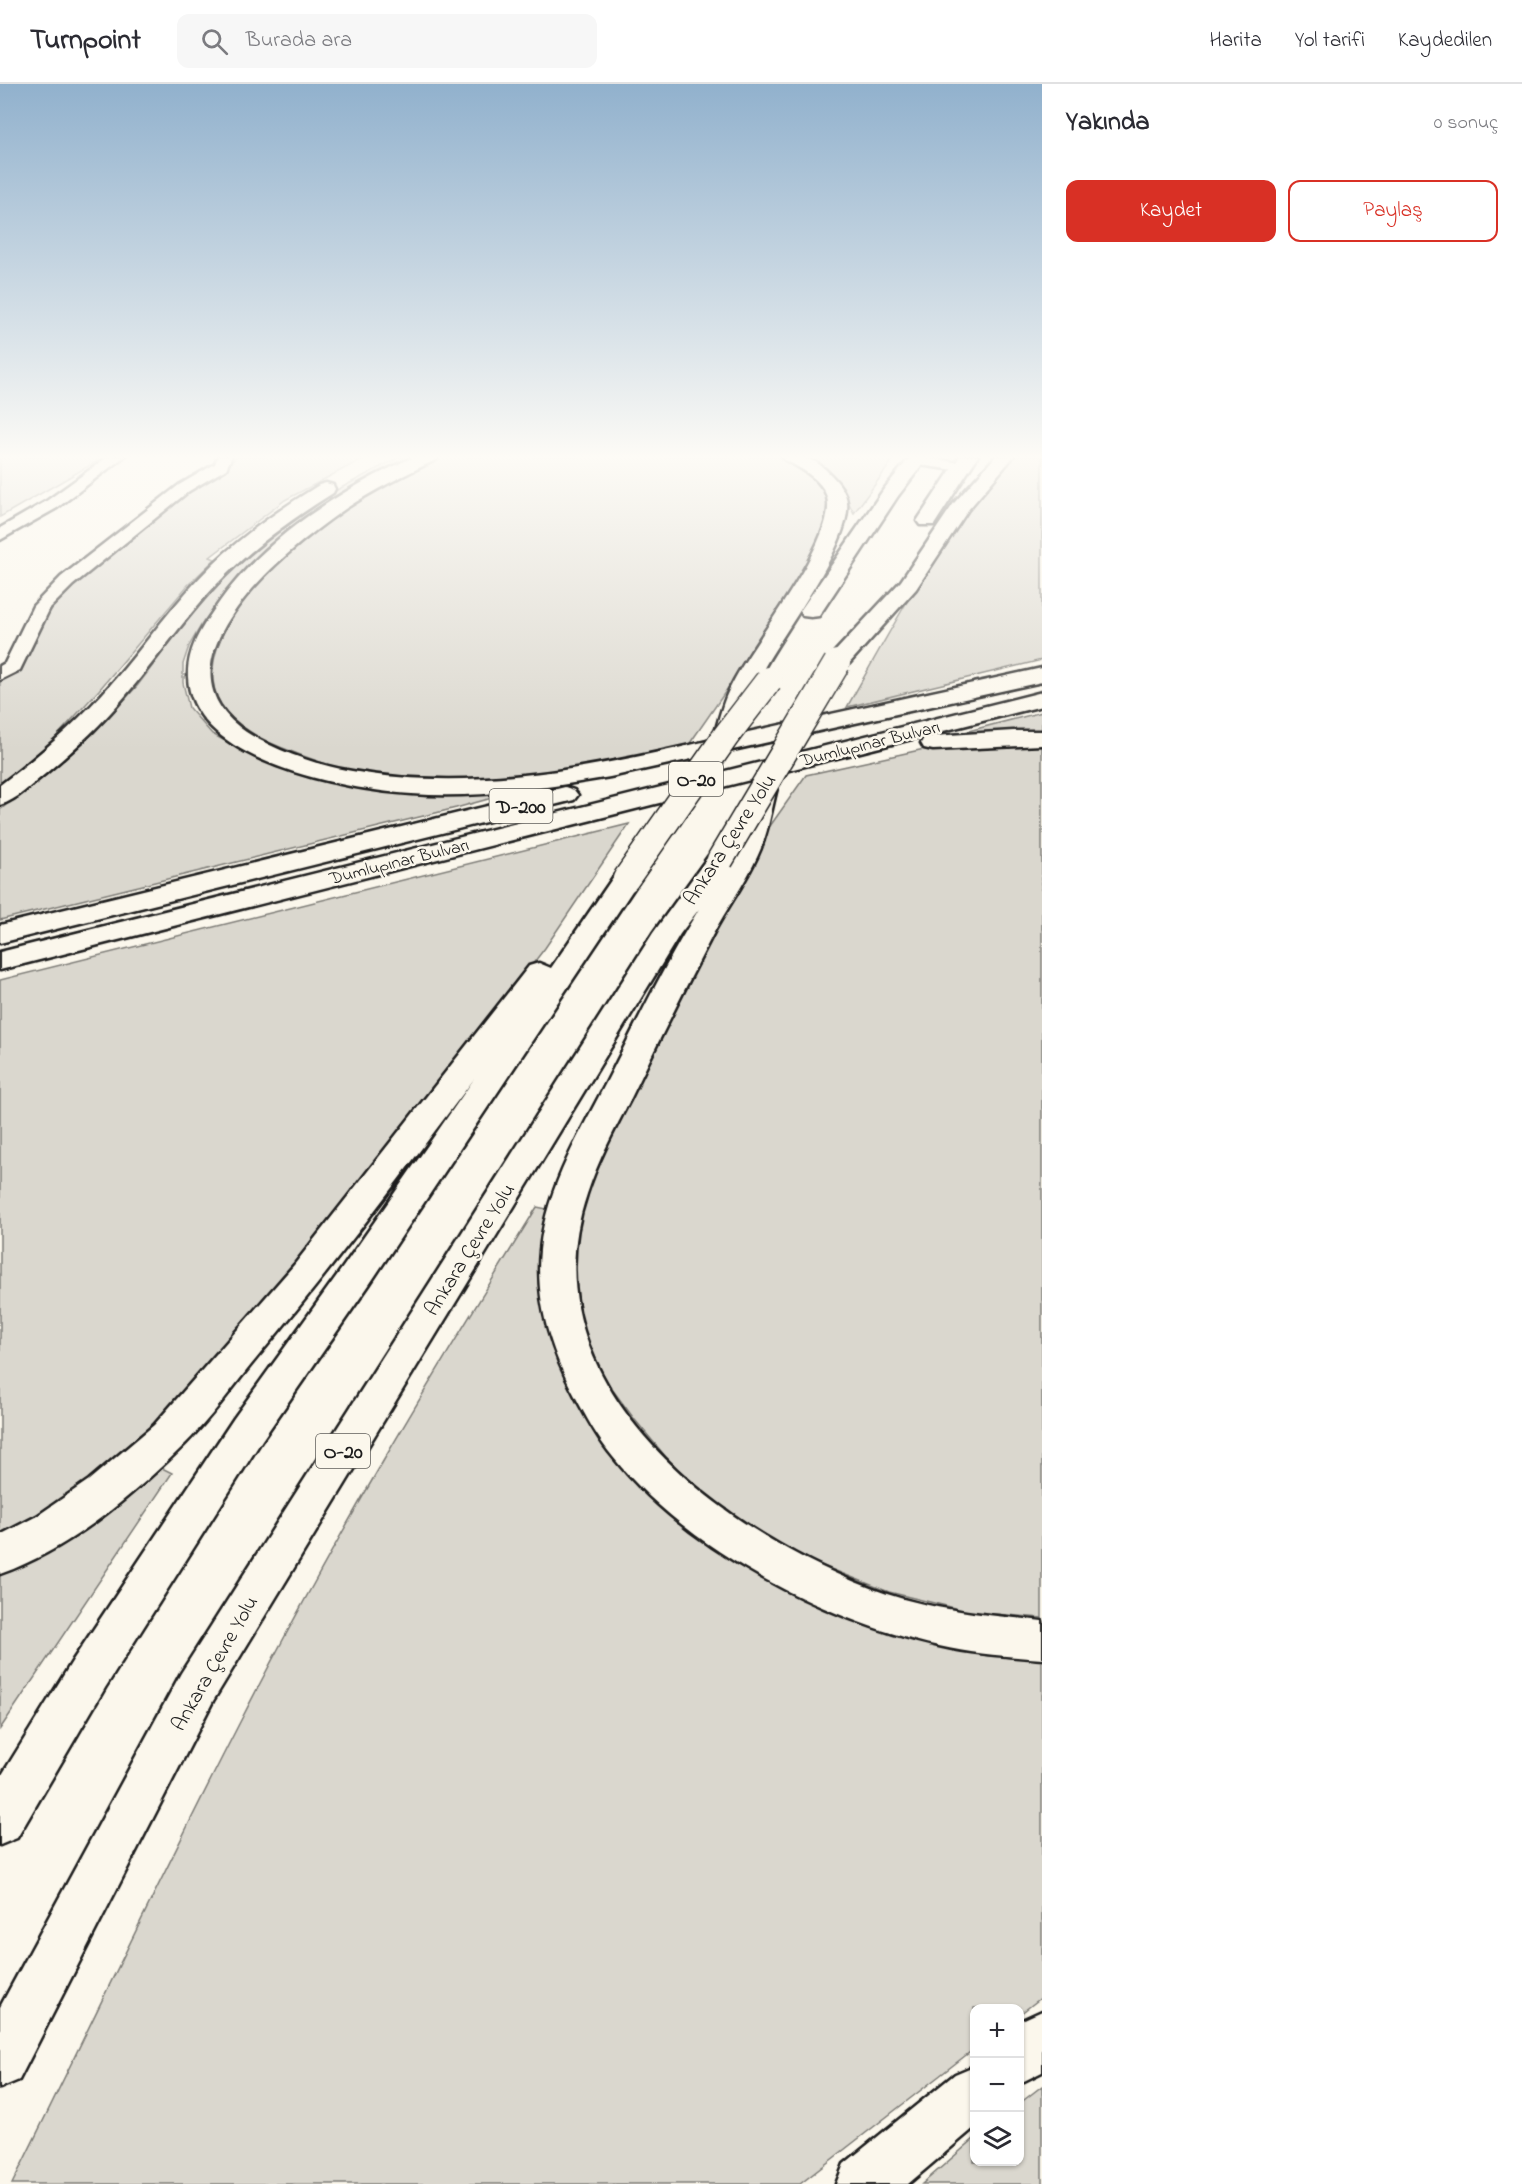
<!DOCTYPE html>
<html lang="tr">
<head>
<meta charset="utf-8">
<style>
  body { margin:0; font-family:"Indie Flower",sans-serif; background:#f7f7f7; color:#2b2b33 }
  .controls { position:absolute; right:18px; bottom:18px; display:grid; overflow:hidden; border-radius:12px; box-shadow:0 2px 4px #0004 }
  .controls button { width:54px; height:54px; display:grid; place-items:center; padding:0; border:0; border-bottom:2px solid #e1e1e2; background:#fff; color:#2b2b33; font:30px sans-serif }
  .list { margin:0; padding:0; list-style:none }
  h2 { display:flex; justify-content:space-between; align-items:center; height:78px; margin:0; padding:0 24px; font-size:26px }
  h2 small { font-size:20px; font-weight:400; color:#7c7c81 }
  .actions { display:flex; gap:12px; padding:18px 24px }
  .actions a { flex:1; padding:14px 0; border:2px solid #d93025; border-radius:12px; text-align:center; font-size:21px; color:#d93025 }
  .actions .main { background:#d93025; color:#fff }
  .icon { flex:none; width:33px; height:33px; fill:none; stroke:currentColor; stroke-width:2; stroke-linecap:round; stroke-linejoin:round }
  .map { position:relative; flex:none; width:1042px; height:2100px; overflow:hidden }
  header { display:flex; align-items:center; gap:36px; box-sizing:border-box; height:84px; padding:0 30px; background:#fff; border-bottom:2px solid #e1e1e2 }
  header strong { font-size:28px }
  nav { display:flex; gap:33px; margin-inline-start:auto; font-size:21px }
  .search { width:420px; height:54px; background:#f7f7f7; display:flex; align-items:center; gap:15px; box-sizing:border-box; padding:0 21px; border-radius:12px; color:#7c7c81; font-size:22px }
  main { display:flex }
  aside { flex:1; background:#fff }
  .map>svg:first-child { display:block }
</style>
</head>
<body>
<header>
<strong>Turnpoint</strong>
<div class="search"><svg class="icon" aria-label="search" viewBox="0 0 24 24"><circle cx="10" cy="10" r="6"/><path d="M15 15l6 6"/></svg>Burada ara</div>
<nav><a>Harita</a><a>Yol tarifi</a><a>Kaydedilen</a></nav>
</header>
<main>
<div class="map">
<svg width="1042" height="2100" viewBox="0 0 1042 2100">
  <rect width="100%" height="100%" fill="#fbf7ec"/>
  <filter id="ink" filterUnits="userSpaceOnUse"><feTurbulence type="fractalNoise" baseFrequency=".0167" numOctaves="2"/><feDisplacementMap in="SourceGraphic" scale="12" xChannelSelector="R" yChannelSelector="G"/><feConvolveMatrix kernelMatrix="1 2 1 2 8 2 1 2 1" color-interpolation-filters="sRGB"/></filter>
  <g filter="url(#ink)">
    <!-- green -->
    <g fill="#dad7ce" stroke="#7b7a75" stroke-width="1.5">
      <path d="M0,372H106L0,433Z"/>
      <path d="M233,372H368L285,416L210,473L215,475L188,501L99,606L35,676L0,701V595L23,581C41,519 91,483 140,445C157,431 175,415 194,403C210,393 221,388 235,375Z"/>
      <path d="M401,372H417L377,392L253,479L203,538L189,562L183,580V599L189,624L212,650L249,670L289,687L325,698L418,711L510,709L456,724L0,836V726L94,649L138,601L206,511L240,474L322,414Z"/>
      <path d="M443,372H777C798,381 830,398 830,425C830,443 813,468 804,484C769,545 729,603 688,662C589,681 490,706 388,694C351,690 314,677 280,663C258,654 226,636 217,613C196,558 261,490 299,458C341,422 393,393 443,372Z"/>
      <path d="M807,372H896L854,429L834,392Z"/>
      <path d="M1012,372H1042V576L847,623C896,537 943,445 1012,372Z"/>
      <path d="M1042,628V650L949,652Z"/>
      <path d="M1042,659V1534L971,1528L889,1508L808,1476L752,1445L702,1410L666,1373L635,1336L609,1301L586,1257L573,1213L570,1177L587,1101L756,762L806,691L938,662Z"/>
      <path d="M629,740L545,864L401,1051L200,1301L110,1384L0,1454V896Z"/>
      <path d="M537,1123L547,1125L542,1181L546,1226L558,1278L588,1335L626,1391L672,1432L723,1470L838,1531L903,1554L988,1572L1042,1576V1913L1020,1930V1924H974V1965L800,2100H12C88,1947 161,1792 239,1640C329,1463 432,1292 537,1123Z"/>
      <path d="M154,1380L172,1389L0,1645V1486Z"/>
      <path d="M1042,2002V2100H922L974,2055V2078H1020V2019Z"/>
    </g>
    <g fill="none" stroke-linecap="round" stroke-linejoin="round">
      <defs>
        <g id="minor">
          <path d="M109,372H125L57,424L0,456V444L45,418Z"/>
          <path d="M218,372H232L226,385L189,407L73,501L50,524L20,586L0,596V582L5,579L33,522L61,493L179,401L215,380Z"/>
          <path d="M917,373L962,379L969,383L962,387L912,380L910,377L912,374Z"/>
        </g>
        <g id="highway">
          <path d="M416,372H439L436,376C405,390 374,406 345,425C280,470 136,588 258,655C286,670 321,682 352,687C474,709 598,683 716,655L714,652C719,635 723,616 732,600C753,558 831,462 828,419C827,398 801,384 785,376L782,372C804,372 815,374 831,391C838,398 846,408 847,418C852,459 783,548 763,586C751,606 745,627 739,650L1042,584V598L610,693C545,704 479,715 412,710C347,706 191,678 188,593C187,566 201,544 216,523C263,454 341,405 416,372Z"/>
          <path d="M911,372H929L898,412L819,532L811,533L803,532L800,527L884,405Z"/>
          <path d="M960,372H978L934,441H920L917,437Z"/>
          <path d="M996,372H1014L968,426L916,505L846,583L838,585L830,583L827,578L830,573L901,497L954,419Z"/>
          <path d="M326,399L333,401L335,405L333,409C290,436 250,465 215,502C183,536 157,575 126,611C102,640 74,666 45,690C31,701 17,716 0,721V701C40,671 79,637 112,599C146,560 175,517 213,480C245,449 282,424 319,401Z"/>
          <path d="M1042,608V622L0,886V868Z"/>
          <path d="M1013,647H1042V661L933,666L924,664L921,659L924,654L933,652Z"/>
          <path d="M764,696L773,699L777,704C771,727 768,750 758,771C745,800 726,825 712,852C684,906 657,960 631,1014C615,1045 598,1076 587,1110C521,1303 728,1455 887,1510C938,1527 989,1531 1042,1537V1575C1007,1572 973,1570 939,1562C824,1536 687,1466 613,1373C598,1355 586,1333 575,1312C551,1267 535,1218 540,1166C546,1102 583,1045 611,989C639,934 666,878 699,825L680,850L213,1617L19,1996L0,2004V1923L181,1589L653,849L710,770L720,768L731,772L751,704L755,699Z"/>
          <path d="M565,703L574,706L578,711L574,716L0,859V841Z"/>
          <path d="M626,787L636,789L640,795L369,1201L262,1356L105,1604L17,1754L0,1761V1694L73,1576L234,1334L343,1183L474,995C404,1088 335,1181 260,1270C234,1301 210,1336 181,1364C130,1414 68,1466 0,1490V1451L37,1432L89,1396L154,1341L294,1181L529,882L539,879L551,884L616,789Z"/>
          <path d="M1042,1927V1988L1020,1999V1937Z"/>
          <path d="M974,1982V2044L908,2100H836L844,2080L955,1990Z"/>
        </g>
      </defs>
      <!-- minor casing -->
      <use href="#minor" stroke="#1c1c1c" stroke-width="5"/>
      <!-- highway casing -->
      <use href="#highway" stroke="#1c1c1c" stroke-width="5"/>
      <!-- minor -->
      <use href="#minor" fill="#fbf7ec" fill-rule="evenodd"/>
      <!-- highway -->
      <use href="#highway" fill="#fbf7ec" fill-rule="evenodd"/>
      <defs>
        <path id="highway-bridge-far1" d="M836,581L838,578"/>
        <g id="highway-bridge">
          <path d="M720,776L837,579"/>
          <path d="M626,795L726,652L769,596"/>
        </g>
      </defs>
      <!-- highway-bridge-far1 casing -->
      <use href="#highway-bridge-far1" stroke="#1c1c1c" stroke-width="23" stroke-linecap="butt"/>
      <!-- highway-bridge casing -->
      <use href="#highway-bridge" stroke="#1c1c1c" stroke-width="29" stroke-linecap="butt"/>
      <!-- highway-bridge-far1 -->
      <use href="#highway-bridge-far1" stroke="#fbf7ec" stroke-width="20"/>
      <!-- highway-bridge -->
      <use href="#highway-bridge" stroke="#fbf7ec" stroke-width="26"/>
    </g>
  </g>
  <!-- sky -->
  <linearGradient id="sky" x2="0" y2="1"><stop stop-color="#91b1cd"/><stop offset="0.56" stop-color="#fdfbf6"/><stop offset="1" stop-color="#fdfbf6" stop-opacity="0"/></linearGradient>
  <rect width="1042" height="666" fill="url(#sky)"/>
  <g text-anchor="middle" stroke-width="5" stroke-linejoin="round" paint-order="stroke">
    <!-- far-street labels -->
    <g font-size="18" fill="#1c1c1c" stroke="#fbf7ec">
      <text transform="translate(870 659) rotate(-14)" y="6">Dumlupınar Bulvarı</text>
      <text transform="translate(399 777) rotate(-14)" y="6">Dumlupınar Bulvarı</text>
    </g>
    <!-- shield labels -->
    <g fill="#fbf7ec" stroke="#5f5e5a" stroke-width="1.5">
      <rect x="669" y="678" width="54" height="34" rx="4.5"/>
      <rect x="489.5" y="705" width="63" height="34" rx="4.5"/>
      <rect x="316" y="1350" width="54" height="34" rx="4.5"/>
    </g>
    <g font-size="20" font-weight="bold" fill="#1c1c1c">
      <text x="696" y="702">O-20</text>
      <text x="521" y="729">D-200</text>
      <text x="343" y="1374">O-20</text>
    </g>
    <!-- street labels -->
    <g font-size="21" fill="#1c1c1c" stroke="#fbf7ec">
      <text transform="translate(729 755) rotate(-57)" y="7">Ankara Çevre Yolu</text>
      <text transform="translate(469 1165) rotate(-58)" y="7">Ankara Çevre Yolu</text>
      <text transform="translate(214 1579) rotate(-60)" y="7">Ankara Çevre Yolu</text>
    </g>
  </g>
</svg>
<div class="controls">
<button>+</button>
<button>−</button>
<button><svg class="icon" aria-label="layers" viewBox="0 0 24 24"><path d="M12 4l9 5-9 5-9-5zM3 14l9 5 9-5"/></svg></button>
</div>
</div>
<aside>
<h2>Yakında<small>0 sonuç</small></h2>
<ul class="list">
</ul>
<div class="actions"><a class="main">Kaydet</a><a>Paylaş</a></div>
</aside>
</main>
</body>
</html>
